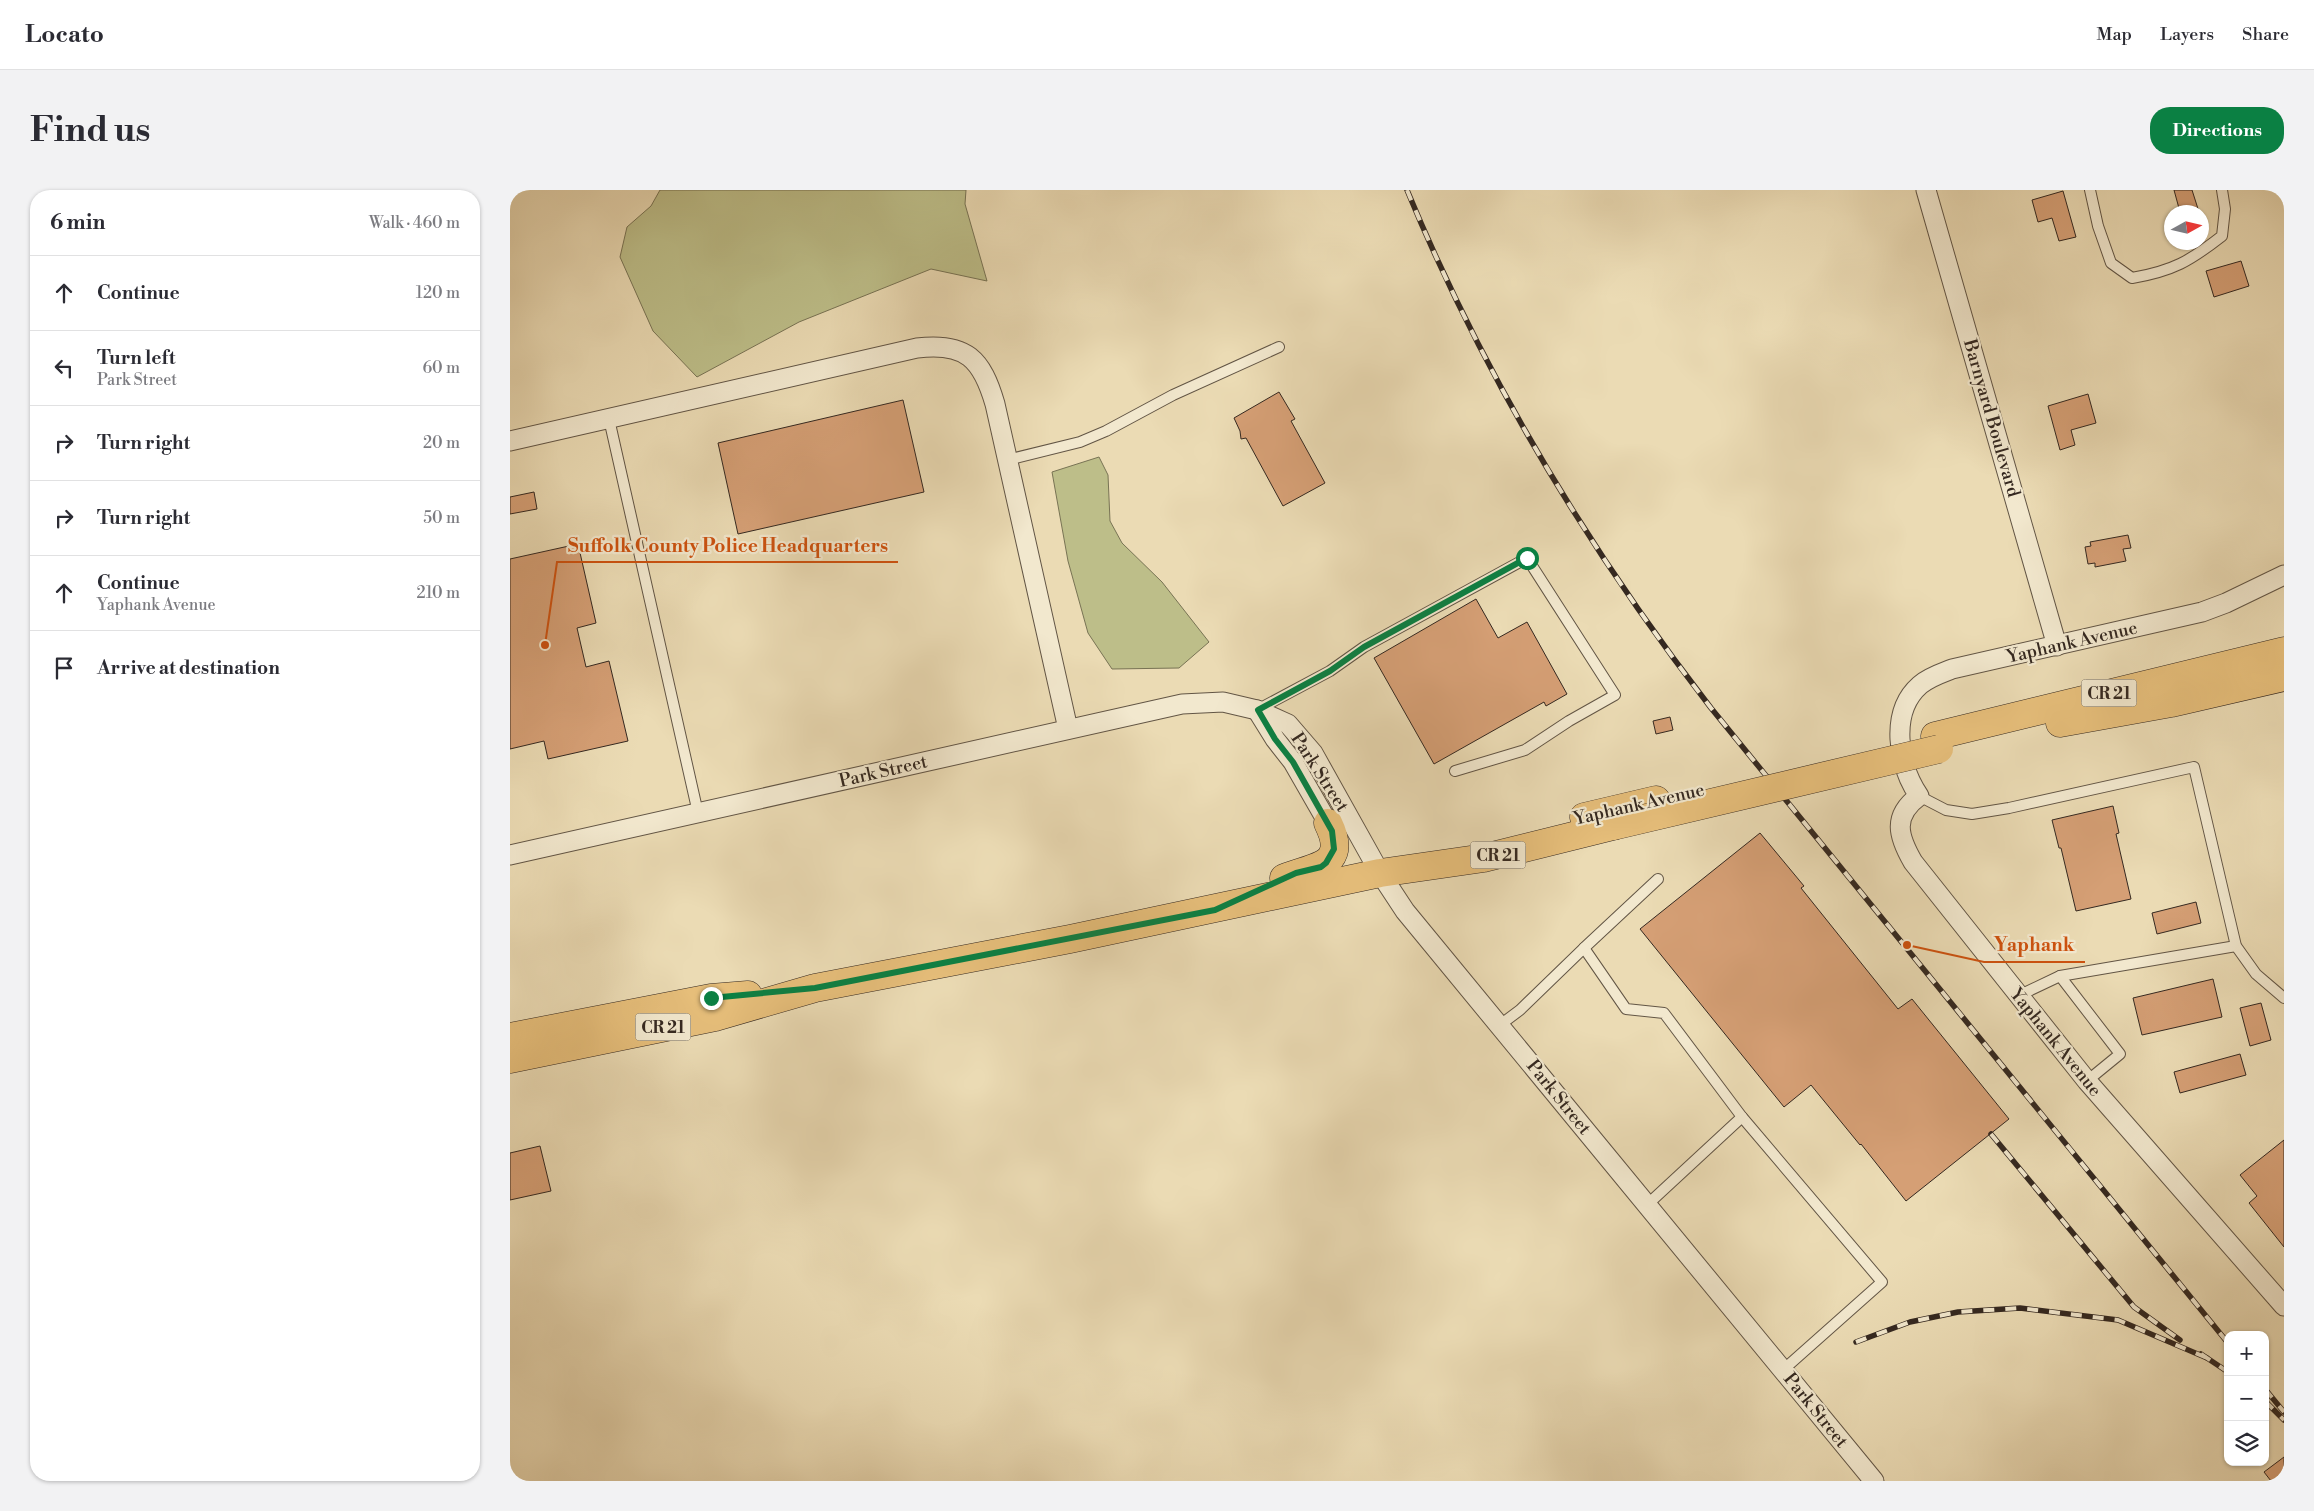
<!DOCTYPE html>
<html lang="en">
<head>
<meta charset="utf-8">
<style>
  body { margin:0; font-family:"Libre Bodoni",serif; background:#f2f2f3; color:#2b2b33 }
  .controls { position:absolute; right:15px; bottom:15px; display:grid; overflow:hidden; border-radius:10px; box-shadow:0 1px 4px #0004 }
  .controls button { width:45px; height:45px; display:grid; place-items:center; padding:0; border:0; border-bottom:1px solid #e1e1e2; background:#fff; color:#2b2b33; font:25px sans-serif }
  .compass { position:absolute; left:1654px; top:15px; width:45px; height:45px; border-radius:50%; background:#fff; box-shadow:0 1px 4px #0004; rotate:82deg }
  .stop { position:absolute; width:15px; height:15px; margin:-11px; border:4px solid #0b8043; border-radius:50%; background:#fff }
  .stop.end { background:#0b8043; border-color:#fff; box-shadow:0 1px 5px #0008 }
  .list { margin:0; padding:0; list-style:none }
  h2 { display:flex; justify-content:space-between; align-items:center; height:65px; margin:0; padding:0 20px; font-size:21px }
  h2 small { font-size:16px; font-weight:400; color:#7c7c81 }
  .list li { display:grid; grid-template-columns:32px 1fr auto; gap:15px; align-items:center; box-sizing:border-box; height:75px; padding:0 20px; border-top:1px solid #e1e1e2 }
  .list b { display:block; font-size:19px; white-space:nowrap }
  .list p { margin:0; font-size:16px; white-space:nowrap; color:#7c7c81 }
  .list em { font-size:16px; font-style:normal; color:#7c7c81 }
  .icon { flex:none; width:28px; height:28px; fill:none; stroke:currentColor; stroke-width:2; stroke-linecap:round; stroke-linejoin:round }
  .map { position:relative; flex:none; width:1774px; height:1291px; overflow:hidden; border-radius:20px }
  header { display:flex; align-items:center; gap:30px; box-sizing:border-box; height:70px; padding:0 25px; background:#fff; border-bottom:1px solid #e1e1e2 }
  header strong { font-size:24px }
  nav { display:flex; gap:28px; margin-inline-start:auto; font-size:18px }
  .intro { display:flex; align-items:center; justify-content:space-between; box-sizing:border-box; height:120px; padding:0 30px }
  h1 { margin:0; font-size:35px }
  .button { padding:12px 22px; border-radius:20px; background:#0b8043; color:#fff; font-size:18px; font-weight:700 }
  main { display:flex; gap:30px; padding:0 30px }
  aside { flex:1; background:#fff; border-radius:20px; box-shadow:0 1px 4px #0004 }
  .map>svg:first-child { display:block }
</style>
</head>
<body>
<header>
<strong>Locato</strong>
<nav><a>Map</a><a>Layers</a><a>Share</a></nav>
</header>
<div class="intro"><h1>Find us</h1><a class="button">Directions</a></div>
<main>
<aside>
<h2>6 min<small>Walk · 460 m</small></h2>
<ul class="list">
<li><svg class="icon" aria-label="ahead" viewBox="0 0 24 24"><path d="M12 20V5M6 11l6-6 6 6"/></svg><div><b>Continue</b></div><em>120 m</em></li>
<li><svg class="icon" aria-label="left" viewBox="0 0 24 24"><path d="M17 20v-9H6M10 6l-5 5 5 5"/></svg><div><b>Turn left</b><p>Park Street</p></div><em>60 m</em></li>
<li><svg class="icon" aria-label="right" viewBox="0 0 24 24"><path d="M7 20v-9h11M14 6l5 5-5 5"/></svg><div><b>Turn right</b></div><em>20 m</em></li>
<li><svg class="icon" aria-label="right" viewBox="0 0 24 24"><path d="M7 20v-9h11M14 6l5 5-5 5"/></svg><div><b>Turn right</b></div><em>50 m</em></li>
<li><svg class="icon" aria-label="ahead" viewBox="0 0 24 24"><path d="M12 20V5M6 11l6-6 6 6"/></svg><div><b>Continue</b><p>Yaphank Avenue</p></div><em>210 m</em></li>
<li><svg class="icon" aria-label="arrive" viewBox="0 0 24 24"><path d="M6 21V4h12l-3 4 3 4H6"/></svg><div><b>Arrive at destination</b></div></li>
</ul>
</aside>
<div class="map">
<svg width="1774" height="1291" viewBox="0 0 1774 1291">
  <rect width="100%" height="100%" fill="#ebdbb4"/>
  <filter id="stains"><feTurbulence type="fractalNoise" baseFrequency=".004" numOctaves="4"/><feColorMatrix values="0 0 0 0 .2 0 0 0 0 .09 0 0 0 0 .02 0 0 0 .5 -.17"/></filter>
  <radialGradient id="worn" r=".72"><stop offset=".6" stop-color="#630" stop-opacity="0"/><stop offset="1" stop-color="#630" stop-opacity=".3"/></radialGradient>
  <!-- green -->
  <g fill="#bdbe89" stroke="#787354">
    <path d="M150,0H456L455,14L477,91L421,79L289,132L187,187L143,141L110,67L117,37L141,16Z"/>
    <path d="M589,267L598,285L600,331L612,353L652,392L699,452L669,478L602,479L578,443L558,371L542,282Z"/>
  </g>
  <!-- building -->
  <g fill="#d59f75" stroke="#342820">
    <path d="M1664,0H1682L1689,22H1670Z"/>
    <path d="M1553,1L1566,47L1549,51L1542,28L1528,32L1522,10Z"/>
    <path d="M1731,71L1739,96L1704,107L1696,81Z"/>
    <path d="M769,202L785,229L781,231L815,293L773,316L736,248L731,249L730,241L724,228Z"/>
    <path d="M1578,204L1586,233L1561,240L1565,255L1550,260L1538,216Z"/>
    <path d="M393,210L414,302L228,344L208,253Z"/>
    <path d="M24,302L27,319L0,324V307Z"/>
    <path d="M1618,345L1621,358L1613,359L1616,371L1585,377V373L1578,374L1575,357L1581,356L1580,352Z"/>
    <path d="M68,354L86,433L67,438L76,477L99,471L118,551L38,569L34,551L0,559V369Z"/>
    <path d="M966,409L988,448L1017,432L1057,504L1036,516L1034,512L924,574L864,468Z"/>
    <path d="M1160,527L1163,540L1146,544L1143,531Z"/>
    <path d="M1603,616L1609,643L1606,644L1621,709L1566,721L1551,658H1549L1542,630Z"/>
    <path d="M1250,643L1294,696L1291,698L1388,819L1402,809L1499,929L1396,1011L1351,954L1350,955L1301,895L1274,917L1130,739Z"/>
    <path d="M1686,712L1691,733L1647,744L1642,723Z"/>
    <path d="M1703,789L1712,827L1632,845L1623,808Z"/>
    <path d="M1751,813L1761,850L1740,856L1730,818Z"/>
    <path d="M1730,864L1736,885L1670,903L1664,882Z"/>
    <path d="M1774,950V1057L1739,1013L1747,1006L1730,985Z"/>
    <path d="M30,956L41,1001L0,1010V963Z"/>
    <path d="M1774,1267V1291H1761L1754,1282Z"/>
  </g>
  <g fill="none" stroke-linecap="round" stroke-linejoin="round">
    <defs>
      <g id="service">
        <path d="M1580,0L1588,36L1601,73L1622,88C1663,81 1680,71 1712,46L1715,19L1712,0"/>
        <path d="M99,229L188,623"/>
        <path d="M497,270L570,252L596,241L663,205L769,157"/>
        <path d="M747,520L820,481L854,457L1017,368L1105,505L1059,531L1015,560L945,581"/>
        <path d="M1409,606L1436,620L1462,624L1499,618L1684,577L1726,756L1746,784L1774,808"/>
        <path d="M1074,758L1148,689"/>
        <path d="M1550,786L1610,864L1577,891"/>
        <path d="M1508,806L1550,786L1726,756"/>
        <path d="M990,835L1010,820L1074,758L1116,819L1154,823L1232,927L1372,1092L1273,1180"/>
        <path d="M1138,1014L1232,927"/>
      </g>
      <g id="minor">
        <path d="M1416,0L1547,456"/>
        <path d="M0,251L407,158C456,152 472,169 485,214L558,539"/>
        <path d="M1774,385L1716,413L1692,422L1442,479C1432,483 1419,487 1410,495C1379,522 1388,575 1409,606C1382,626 1388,646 1403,672L1577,891L1774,1116"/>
        <path d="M747,520L765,549L783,572L818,633"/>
        <path d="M0,665L672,514L713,512L747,520L778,534L803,563L870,683L895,721L1364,1291"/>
      </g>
      <g id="primary">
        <path d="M1550,533L1661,513L1774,487"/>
        <path d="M1425,546L1774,461"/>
        <path d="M1074,627L1146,610"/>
        <path d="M774,688C802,676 840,678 818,633"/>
        <path d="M0,847L201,808L238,805"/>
        <path d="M0,869L205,827L305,798L560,749L870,683L974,668L1103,636"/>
      </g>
    </defs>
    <!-- service casing -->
    <use href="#service" stroke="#625545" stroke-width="12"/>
    <!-- minor casing -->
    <use href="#minor" stroke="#625545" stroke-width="21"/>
    <!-- primary casing -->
    <use href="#primary" stroke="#342820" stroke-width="29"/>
    <!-- service -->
    <use href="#service" stroke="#f2e8ce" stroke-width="10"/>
    <!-- minor -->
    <use href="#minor" stroke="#f2e8ce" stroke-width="19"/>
    <!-- primary -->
    <use href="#primary" stroke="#e6be7a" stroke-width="28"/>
    <defs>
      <g id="rail">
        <path d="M897,0C974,186 1078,359 1201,518L1718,1153"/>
        <path d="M1481,944L1624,1117L1670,1150"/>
        <path d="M1346,1152L1400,1132L1448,1122L1510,1118L1608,1130L1697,1168"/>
        <path d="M1691,1164L1718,1182"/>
        <path d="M1755,1199L1774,1222"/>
        <path d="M1755,1211L1774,1230"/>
      </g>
    </defs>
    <!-- rail casing -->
    <use href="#rail" stroke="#342820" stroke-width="5.5"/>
    <!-- rail -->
    <use href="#rail" stroke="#f2e8ce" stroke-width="4" stroke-dasharray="11" stroke-linecap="butt"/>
    <defs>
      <path id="primary-bridge" d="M1103,636L1429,559"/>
    </defs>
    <!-- primary-bridge casing -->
    <use href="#primary-bridge" stroke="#342820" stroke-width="29" stroke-linecap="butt"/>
    <!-- primary-bridge -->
    <use href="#primary-bridge" stroke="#e6be7a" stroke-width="28"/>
  </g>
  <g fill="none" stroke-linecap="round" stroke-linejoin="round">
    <!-- route -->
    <path stroke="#0b8043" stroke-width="6" d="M201,808L305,798L705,720L786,683L811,677L816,673L824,659L822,641L783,572L765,549L748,520L820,481L854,457L1017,368"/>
  </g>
  <g text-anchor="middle" stroke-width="4.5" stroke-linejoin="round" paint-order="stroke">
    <!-- shield labels -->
    <g fill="#f2e8ce" stroke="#6d6254" stroke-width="1">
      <rect x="1571.5" y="489.5" width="55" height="27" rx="4"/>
      <rect x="960.5" y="651.5" width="55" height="27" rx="4"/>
      <rect x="125.5" y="823.5" width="55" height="27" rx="4"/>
    </g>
    <g font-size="16" font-weight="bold" fill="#342820">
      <text x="1599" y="509">CR 21</text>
      <text x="988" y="671">CR 21</text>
      <text x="153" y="843">CR 21</text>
    </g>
    <!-- street labels -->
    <g font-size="18" fill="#342820" stroke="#f2e8ce">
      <text transform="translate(1482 228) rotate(74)" y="6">Barnyard Boulevard</text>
      <text transform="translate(1562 452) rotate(-13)" y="6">Yaphank Avenue</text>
      <text transform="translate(373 581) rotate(-13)" y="6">Park Street</text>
      <text transform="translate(810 582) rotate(57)" y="6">Park Street</text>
      <text transform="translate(1129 614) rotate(-13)" y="6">Yaphank Avenue</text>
      <text transform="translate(1546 852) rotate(51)" y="6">Yaphank Avenue</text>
      <text transform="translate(1049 907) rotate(51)" y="6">Park Street</text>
      <text transform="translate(1306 1220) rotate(51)" y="6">Park Street</text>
    </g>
  </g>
  <!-- callouts -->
  <path fill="none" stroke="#cd520f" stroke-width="2" d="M35 455L47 372H388M1397 755L1474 772H1575"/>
  <g fill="#cd520f" stroke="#f2e8ce" stroke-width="2">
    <circle cx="35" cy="455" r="5"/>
    <circle cx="1397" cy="755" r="5"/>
  </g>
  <g font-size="19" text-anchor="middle" font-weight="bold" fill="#cd520f" stroke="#f2e8ce" stroke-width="4.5" stroke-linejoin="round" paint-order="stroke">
    <text x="218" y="362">Suffolk County Police Headquarters</text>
    <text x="1524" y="761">Yaphank</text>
  </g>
  <rect width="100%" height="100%" filter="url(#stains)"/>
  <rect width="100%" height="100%" fill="url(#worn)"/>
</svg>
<div class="controls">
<button>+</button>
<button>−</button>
<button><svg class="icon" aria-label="layers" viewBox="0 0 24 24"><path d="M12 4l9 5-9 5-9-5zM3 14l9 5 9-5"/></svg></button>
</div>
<svg class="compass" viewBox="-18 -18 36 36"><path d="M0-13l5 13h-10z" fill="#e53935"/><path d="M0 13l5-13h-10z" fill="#7c7c81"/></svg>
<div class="stop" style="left:1017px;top:368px"></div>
<div class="stop end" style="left:201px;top:808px"></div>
</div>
</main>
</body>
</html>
